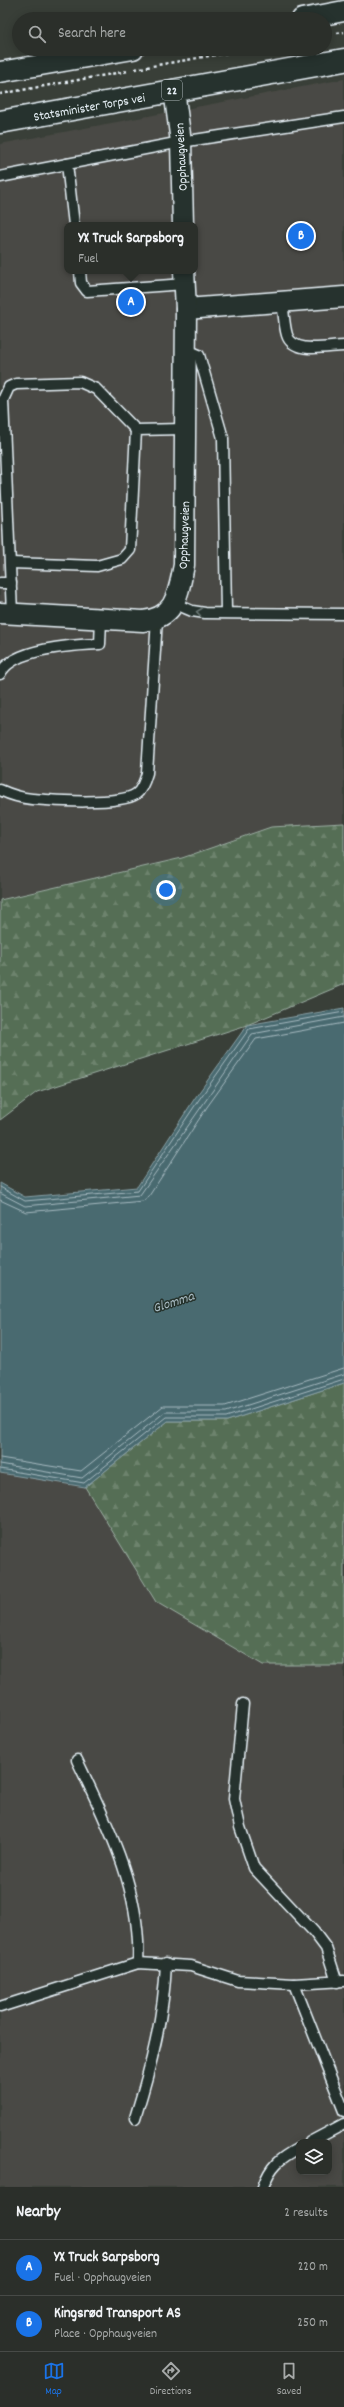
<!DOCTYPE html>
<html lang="en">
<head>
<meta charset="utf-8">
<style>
  body { margin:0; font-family:Dekko,sans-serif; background:#333732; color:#f1f3f6 }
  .controls { position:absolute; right:12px; bottom:12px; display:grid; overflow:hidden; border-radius:8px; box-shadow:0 2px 10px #0003 }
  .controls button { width:36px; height:36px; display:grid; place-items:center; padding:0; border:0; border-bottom:1px solid #474a47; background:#2b2f2a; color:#f1f3f6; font:20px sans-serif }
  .you { position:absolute; left:166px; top:890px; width:14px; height:14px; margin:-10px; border:3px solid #fff; border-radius:50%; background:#1a73e8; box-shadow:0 0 0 6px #1a73e833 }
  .badge { display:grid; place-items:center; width:26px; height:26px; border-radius:50%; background:#1a73e8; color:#fff; font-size:13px; font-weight:700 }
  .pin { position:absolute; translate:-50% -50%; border:2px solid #fff; box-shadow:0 1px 4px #0006 }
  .popup { position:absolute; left:64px; top:222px; width:134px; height:52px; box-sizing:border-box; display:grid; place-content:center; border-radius:8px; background:#2b2f2a; filter:drop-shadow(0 1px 3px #0005); font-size:13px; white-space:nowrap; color:#a6a9a8 }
  .popup b { font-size:15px; color:#f1f3f6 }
  .popup::after { content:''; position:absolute; left:50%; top:100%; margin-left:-8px; border:8px solid transparent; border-top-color:#2b2f2a }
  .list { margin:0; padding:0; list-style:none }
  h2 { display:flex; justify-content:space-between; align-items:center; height:52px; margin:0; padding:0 16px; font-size:17px }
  h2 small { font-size:13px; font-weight:400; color:#a6a9a8 }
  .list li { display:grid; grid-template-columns:26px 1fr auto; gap:12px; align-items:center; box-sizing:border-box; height:56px; padding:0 16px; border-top:1px solid #474a47 }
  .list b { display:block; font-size:15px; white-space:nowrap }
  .list p { margin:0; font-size:13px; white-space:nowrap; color:#a6a9a8 }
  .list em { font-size:13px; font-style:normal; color:#a6a9a8 }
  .icon { flex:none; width:22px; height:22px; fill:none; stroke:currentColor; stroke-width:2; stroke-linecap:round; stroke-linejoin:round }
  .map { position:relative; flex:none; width:344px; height:2187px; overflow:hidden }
  .search { position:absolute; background:#2b2f2a; box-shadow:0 2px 10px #0003; left:12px; right:12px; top:12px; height:44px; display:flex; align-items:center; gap:10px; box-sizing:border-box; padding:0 14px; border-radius:22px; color:#a6a9a8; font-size:15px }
  .sheet { height:164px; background:#2b2f2a }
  nav { display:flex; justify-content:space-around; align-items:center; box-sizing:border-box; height:56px; border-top:1px solid #474a47; background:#2b2f2a; font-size:11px; color:#a6a9a8 }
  nav a { display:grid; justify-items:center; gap:2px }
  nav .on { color:#1a73e8 }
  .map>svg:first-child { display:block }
</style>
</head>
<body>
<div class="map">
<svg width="344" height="2187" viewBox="0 0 344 2187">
  <defs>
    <pattern id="forest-firs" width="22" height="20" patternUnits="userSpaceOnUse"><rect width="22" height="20" fill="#556e54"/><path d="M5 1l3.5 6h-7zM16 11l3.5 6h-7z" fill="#6d836d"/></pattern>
  </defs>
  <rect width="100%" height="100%" fill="#393f38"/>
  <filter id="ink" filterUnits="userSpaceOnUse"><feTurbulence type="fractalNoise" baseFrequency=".025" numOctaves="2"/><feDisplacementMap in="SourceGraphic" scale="8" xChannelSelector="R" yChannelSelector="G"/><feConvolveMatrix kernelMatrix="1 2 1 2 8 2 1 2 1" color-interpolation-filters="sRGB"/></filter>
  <g filter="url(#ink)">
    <!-- built -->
    <g fill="#494a44" fill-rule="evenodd">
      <path d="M344,79V823L271,827L182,858L0,900V144ZM67,225H195V271H67Z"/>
      <path d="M344,1383V2187H0V1473L85,1487L168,1421H227ZM299,2142H329V2172H299Z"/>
    </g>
    <!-- forest -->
    <g fill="url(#forest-firs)" stroke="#9eb0a6">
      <path d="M344,823V984L247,1025L37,1092L0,1120V900L182,858L271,827Z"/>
      <path d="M344,1383V1665H263L156,1602L85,1487L168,1421H227Z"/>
    </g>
    <!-- water -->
    <path fill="#496a70" stroke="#89a0a6" d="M344,1008V1383L227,1421H168L85,1487L0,1473V1183L25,1197L137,1187L195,1098L247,1025Z"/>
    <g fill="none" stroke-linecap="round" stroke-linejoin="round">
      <!-- shore -->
      <g stroke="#a8bbc2" stroke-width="1">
        <path d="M0,1187L25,1201L138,1191L198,1101L249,1029L344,1012"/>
        <path d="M0,1193L25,1206L140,1195L252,1034L344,1017"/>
        <path d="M0,1200L26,1212L143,1201L149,1196L207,1107L256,1039L344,1023"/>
        <path d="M0,1458L81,1471L163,1406H225L344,1368"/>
        <path d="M0,1464L82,1478L165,1412H226L344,1374"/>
        <path d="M0,1469L84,1483L166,1417H226L344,1379"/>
      </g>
      <defs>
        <g id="service">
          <path d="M67,164L74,225"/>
          <path d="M0,177L181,142L344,117"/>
          <path d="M80,271L81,283L87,291L185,284"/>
          <path d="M282,303C284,313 284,325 287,335C293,355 328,346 344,346"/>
          <path d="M185,349L199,355L223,438L226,612"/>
          <path d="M11,563L97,566L122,559L130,550L136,430L184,429"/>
          <path d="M0,583H11"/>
          <path d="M173,603L192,611L205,613L344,614"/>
          <path d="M12,613L3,400L9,387L16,384L80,382L96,389L136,430"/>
          <path d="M0,674C12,648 74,645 100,644L101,619"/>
          <path d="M0,790C11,795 21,798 32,799C53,801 120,805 136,794C142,790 145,780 147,773L157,619"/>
          <path d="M243,1704L234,1799L240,1827L254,1868L314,1932L326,1948L337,1982"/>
          <path d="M77,1760C107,1823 142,1891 138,1963"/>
          <path d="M294,1984L344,2111"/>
          <path d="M0,2007L138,1963L191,1966L238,1981L294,1984L344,1981"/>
          <path d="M135,2118C151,2067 164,2016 166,1963"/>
          <path d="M310,2142L344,2124"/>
          <path d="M263,2187C270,2166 280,2158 299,2148"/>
        </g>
        <g id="minor">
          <path d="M302,19L344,11"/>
          <path d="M0,72L133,49"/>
          <path d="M174,90L181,142L183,225"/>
          <path d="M186,309L344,297"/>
          <path d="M0,613L143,621C176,618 178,594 184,565L186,309L184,271"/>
        </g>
        <path id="trunk" d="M0,122L344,60"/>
      </defs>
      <!-- service casing -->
      <use href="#service" stroke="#e8f1f8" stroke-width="13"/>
      <!-- minor casing -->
      <use href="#minor" stroke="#e8f1f8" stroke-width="23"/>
      <!-- trunk casing -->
      <use href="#trunk" stroke="#e8f1f8" stroke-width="25"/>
      <!-- path -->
      <g stroke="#e8f1f8" stroke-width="2.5" stroke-dasharray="3 3" stroke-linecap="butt">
        <path d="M337,33L344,32"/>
        <path d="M135,69L249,49"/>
        <path d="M0,94L128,71"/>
      </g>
      <!-- service -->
      <use href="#service" stroke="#26332d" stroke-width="10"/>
      <!-- minor -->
      <use href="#minor" stroke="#26332d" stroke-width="20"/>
      <!-- trunk -->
      <use href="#trunk" stroke="#26332d" stroke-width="22"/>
    </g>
    <!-- one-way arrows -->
    <defs><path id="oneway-chevron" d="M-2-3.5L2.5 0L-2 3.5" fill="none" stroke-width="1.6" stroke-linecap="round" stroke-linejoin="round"/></defs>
    <use stroke="#6a7674" href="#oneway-chevron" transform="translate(199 612) rotate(-172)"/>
  </g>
  <g text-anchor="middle" stroke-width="3" stroke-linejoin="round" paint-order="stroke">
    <!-- shield labels -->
    <rect fill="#26332d" stroke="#aeb8bb" stroke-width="1" x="162" y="80" width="20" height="20" rx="3"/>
    <g font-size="12" font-weight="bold" fill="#e8f1f8">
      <text x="172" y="94">22</text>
    </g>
    <!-- street labels -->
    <g font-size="13" fill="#e8f1f8" stroke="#26332d">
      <text transform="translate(89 106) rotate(-10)" y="5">Statsminister Torps vei</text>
      <text transform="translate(180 157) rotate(-93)" y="5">Opphaugveien</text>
      <text transform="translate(183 535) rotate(-88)" y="5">Opphaugveien</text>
    </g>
    <!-- water labels -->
    <g font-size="14" font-style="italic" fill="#a8bbc2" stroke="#26332d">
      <text transform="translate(173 1301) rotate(-18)" y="5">Glomma</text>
    </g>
  </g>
</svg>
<div class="controls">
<button><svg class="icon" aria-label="layers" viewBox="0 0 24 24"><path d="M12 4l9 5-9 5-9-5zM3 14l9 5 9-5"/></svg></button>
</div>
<div class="you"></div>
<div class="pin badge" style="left:131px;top:302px">A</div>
<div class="popup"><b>YX Truck Sarpsborg</b>Fuel</div>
<div class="pin badge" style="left:301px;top:236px">B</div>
<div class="search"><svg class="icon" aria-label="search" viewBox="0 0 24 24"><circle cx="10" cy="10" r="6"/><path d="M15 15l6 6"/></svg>Search here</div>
</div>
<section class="sheet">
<h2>Nearby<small>2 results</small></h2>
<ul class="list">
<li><span class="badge">A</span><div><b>YX Truck Sarpsborg</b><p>Fuel · Opphaugveien</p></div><em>220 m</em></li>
<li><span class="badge">B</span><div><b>Kingsrød Transport AS</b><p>Place · Opphaugveien</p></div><em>250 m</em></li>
</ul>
</section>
<nav>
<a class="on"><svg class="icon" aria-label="map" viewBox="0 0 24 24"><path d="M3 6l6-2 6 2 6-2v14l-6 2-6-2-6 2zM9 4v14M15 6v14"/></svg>Map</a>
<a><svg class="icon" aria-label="directions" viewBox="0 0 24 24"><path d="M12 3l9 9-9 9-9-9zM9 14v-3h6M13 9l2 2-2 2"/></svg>Directions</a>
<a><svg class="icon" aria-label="saved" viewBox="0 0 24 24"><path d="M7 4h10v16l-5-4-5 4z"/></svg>Saved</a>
</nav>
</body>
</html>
